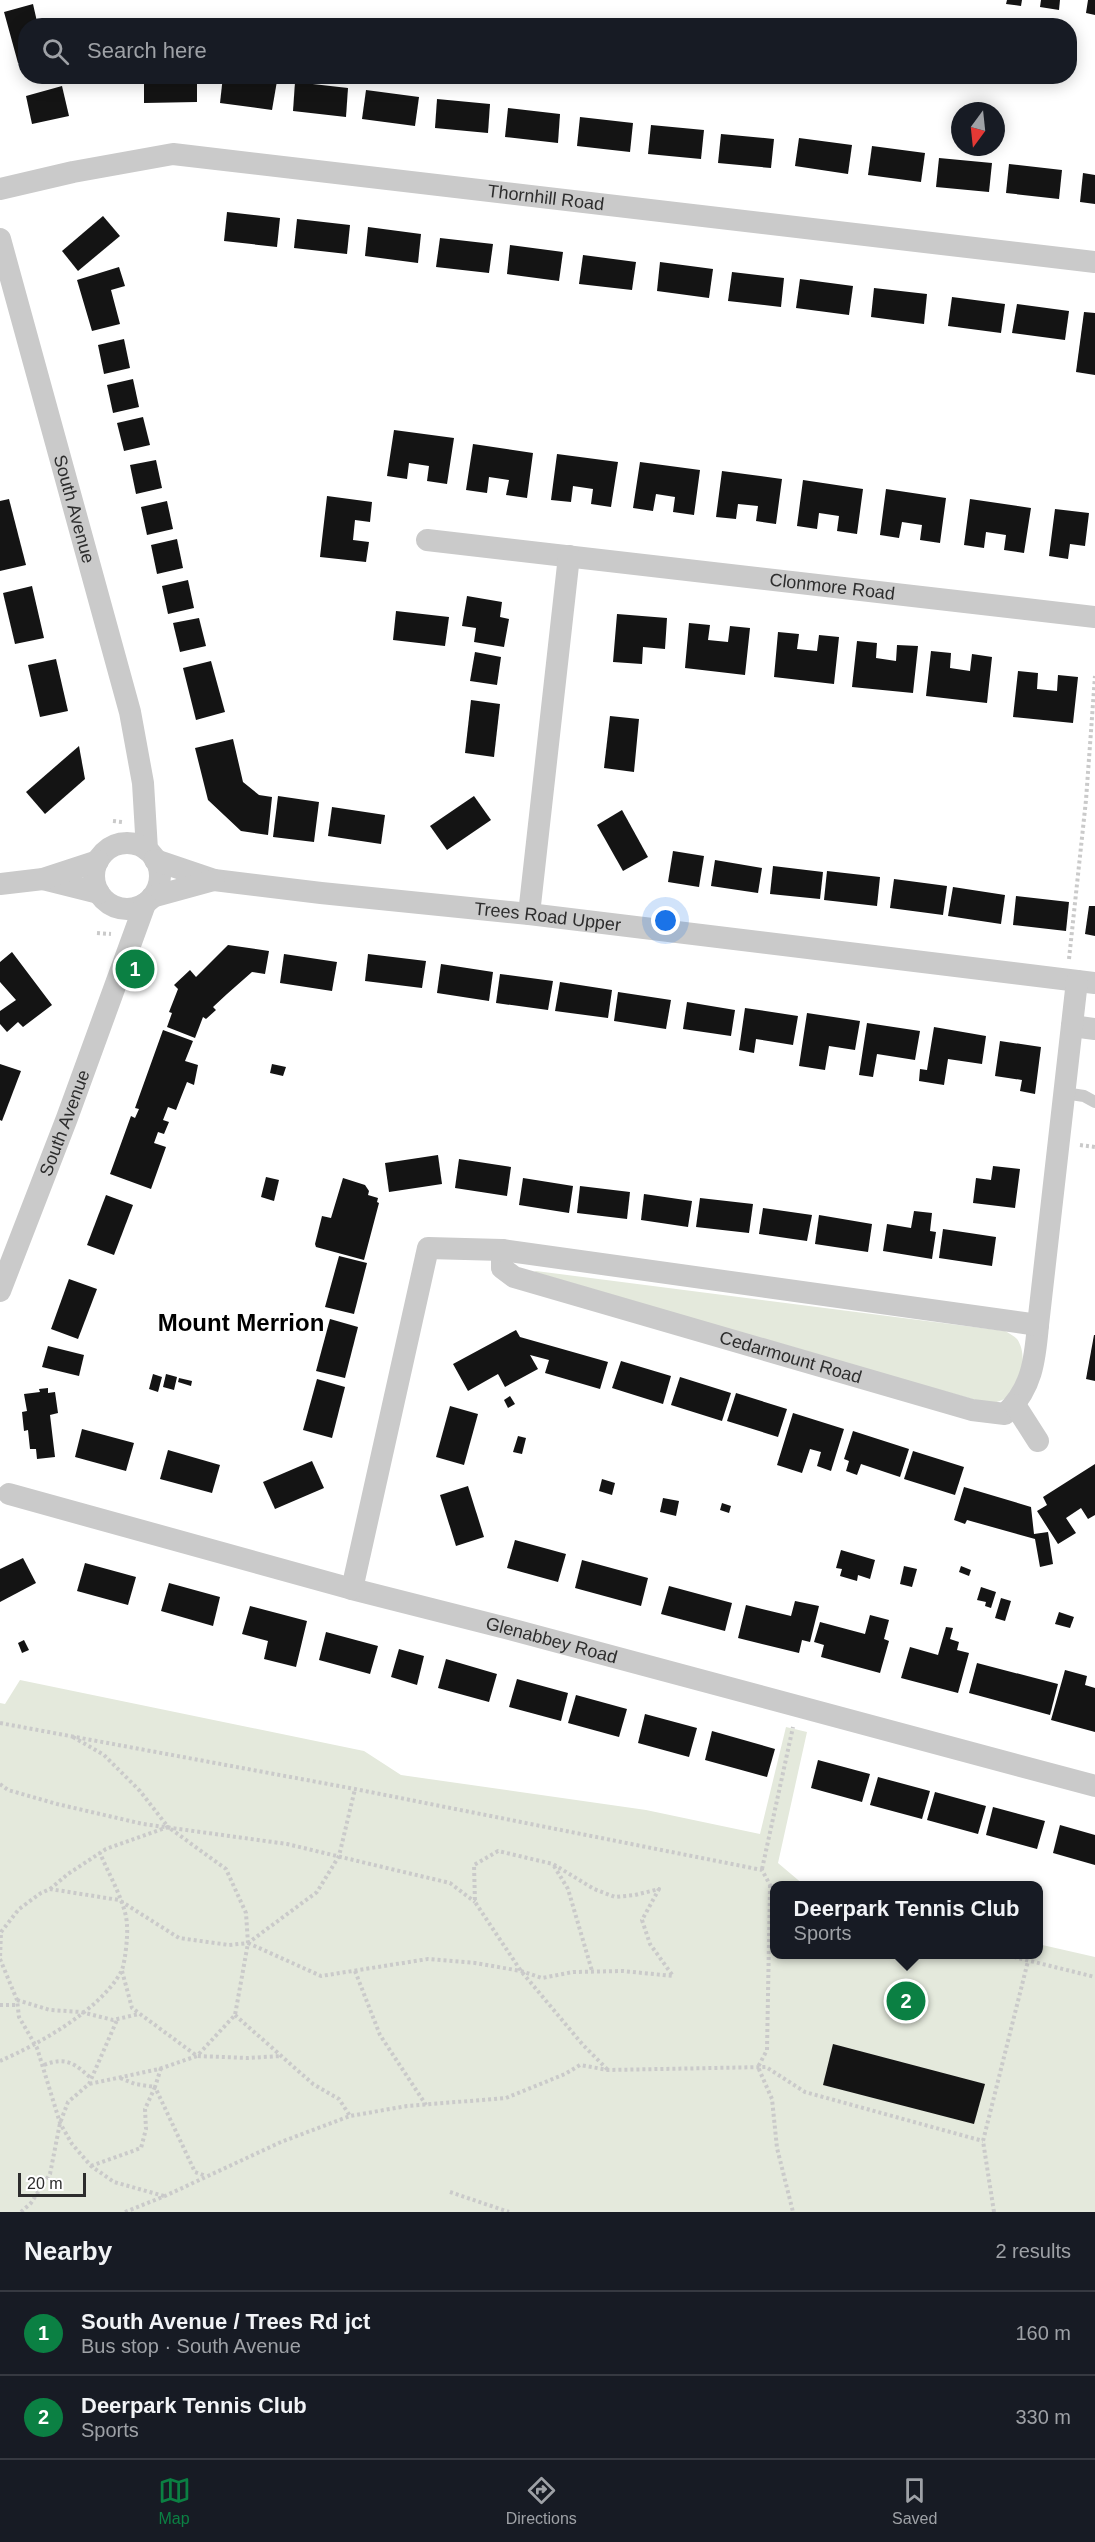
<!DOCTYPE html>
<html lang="en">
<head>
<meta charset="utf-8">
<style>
  body { margin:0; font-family:Arial,sans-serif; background:#242831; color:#f1f3f6 }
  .compass { position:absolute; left:951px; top:102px; width:54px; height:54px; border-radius:50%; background:#171b24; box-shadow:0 3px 15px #0003; rotate:195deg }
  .scale { position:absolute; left:18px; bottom:15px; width:68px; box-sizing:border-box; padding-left:6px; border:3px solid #2d2d2d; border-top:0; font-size:16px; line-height:21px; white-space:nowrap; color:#2d2d2d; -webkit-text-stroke:4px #fff; paint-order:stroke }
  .you { position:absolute; left:666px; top:921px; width:21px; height:21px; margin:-15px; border:4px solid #fff; border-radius:50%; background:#1a73e8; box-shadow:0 0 0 9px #1a73e833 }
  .badge { display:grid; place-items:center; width:39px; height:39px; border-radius:50%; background:#0b8043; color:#fff; font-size:20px; font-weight:700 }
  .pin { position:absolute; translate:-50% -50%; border:3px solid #fff; box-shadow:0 2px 6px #0006 }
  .popup { position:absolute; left:770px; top:1881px; width:273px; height:78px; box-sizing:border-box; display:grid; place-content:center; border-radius:12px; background:#171b24; filter:drop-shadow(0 2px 4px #0005); font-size:20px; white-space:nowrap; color:#9ea1a6 }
  .popup b { font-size:22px; color:#f1f3f6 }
  .popup::after { content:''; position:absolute; left:50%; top:100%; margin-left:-12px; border:12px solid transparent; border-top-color:#171b24 }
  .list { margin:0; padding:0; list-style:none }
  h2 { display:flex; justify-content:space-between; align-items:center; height:78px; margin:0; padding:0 24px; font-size:26px }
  h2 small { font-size:20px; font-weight:400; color:#9ea1a6 }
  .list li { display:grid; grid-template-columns:39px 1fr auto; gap:18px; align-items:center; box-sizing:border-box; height:84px; padding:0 24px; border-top:2px solid #363941 }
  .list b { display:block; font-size:22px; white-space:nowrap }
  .list p { margin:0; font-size:20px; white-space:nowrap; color:#9ea1a6 }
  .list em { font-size:20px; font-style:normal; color:#9ea1a6 }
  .icon { flex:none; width:33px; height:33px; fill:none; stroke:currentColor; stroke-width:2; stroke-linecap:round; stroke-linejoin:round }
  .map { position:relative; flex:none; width:1095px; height:2212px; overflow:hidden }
  .search { position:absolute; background:#171b24; box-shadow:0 3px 15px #0003; left:18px; right:18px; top:18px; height:66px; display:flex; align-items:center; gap:15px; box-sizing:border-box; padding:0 21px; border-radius:24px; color:#9ea1a6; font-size:22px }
  .sheet { height:246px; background:#171b24 }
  nav { display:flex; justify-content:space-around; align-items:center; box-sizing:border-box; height:84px; border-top:2px solid #363941; background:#171b24; font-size:16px; color:#9ea1a6 }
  nav a { display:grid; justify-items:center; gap:3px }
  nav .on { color:#0b8043 }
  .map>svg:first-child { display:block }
</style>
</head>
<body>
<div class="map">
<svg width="1095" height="2212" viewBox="0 0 1095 2212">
  <rect width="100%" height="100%" fill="#fff"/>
  <!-- green -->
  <g fill="#e4e9dc">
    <path d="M536,1271L1005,1331C1009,1333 1014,1336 1017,1339C1028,1354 1022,1385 1008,1397C1004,1400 996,1402 990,1404L528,1275Z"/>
    <path d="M20,1680L364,1751L401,1775L646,1810L760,1834L786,1727L807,1732L778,1863L804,1885L774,1886V1954H1038V1944L1095,1957V2212H0V1703L5,1704Z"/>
  </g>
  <!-- building -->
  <g fill="#141414">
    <path d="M1007,0H1022L1021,6L1006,4Z"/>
    <path d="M1041,0H1060L1059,10L1040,7Z"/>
    <path d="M1088,0H1095V15L1086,13Z"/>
    <path d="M33,4L38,26H26V61L18,63L4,12Z"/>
    <path d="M144,76H197V102L144,103Z"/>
    <path d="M223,76L277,81L272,110L220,103Z"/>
    <path d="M295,82L348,88L346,117L293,111Z"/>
    <path d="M62,86L69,116L32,124L26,96Z"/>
    <path d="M366,90L419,97L415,126L362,119Z"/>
    <path d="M437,99L490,104L488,133L435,128Z"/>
    <path d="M508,108L560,114L558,143L505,137Z"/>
    <path d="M580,117L633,123L630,152L577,146Z"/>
    <path d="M651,125L704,130L701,159L648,154Z"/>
    <path d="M721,134L774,139L771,168L718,163Z"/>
    <path d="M799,138L852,145L848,174L795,166Z"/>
    <path d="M872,146L925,153L921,182L868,175Z"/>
    <path d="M939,158L992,163L989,192L936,187Z"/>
    <path d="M1009,164L1062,170L1059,199L1006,193Z"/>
    <path d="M1083,173L1095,175V204L1080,202Z"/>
    <path d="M227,212L280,218L277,247L224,241Z"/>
    <path d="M103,216L120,236L78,271L62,251Z"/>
    <path d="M297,219L350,225L347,254L294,248Z"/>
    <path d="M368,227L421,234L418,263L365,256Z"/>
    <path d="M440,238L493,244L489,273L436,267Z"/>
    <path d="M510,245L563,252L559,281L507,274Z"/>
    <path d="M583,255L636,262L632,290L579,284Z"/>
    <path d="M660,262L713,269L709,298L657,291Z"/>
    <path d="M119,267L125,286L111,290L120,324L92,331L77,280Z"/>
    <path d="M732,272L784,278L781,307L728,301Z"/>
    <path d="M800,279L853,286L849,315L796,308Z"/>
    <path d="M874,288L927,294L924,324L871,317Z"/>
    <path d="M952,297L1005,304L1001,333L948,326Z"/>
    <path d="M1017,304L1069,311L1065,340L1012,333Z"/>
    <path d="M1084,312L1095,313V375L1076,372Z"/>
    <path d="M124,339L130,368L104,374L98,345Z"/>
    <path d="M133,379L139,407L113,413L107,385Z"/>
    <path d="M143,417L150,445L124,451L117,423Z"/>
    <path d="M394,430L454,438L447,484L427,481L429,466L409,463L407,479L387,476Z"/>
    <path d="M473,444L533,453L527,498L506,495L509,480L489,477L487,493L466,490Z"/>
    <path d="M557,454L618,462L611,507L591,504L593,489L573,486L571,502L551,500Z"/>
    <path d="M156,460L162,488L136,494L130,465Z"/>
    <path d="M640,462L700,470L694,515L673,512L675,497L656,494L653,511L633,508Z"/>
    <path d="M722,471L782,479L776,524L756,521L758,506L738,504L736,519L716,517Z"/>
    <path d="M803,480L863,489L857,534L837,531L839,516L819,513L817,529L797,526Z"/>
    <path d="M886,489L946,498L940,543L920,540L922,525L902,522L899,538L880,535Z"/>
    <path d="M327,496L372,502L370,522L355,520L353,540L369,542L366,562L320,557Z"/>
    <path d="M9,499L26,565L0,571V501Z"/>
    <path d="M970,499L1031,508L1024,553L1004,550L1006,535L986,532L984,548L964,545Z"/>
    <path d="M167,501L173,529L147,535L141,507Z"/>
    <path d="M1055,509L1089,513L1085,546L1070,544L1068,559L1049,556Z"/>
    <path d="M177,539L183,568L157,574L151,545Z"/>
    <path d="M188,580L194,608L168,614L162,586Z"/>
    <path d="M32,586L44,638L15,644L3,593Z"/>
    <path d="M467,596L502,602L500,617L509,619L504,647L474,642L476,628L462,626Z"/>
    <path d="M396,611L449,617L445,646L393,640Z"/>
    <path d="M617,614L667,618L665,649L643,647L642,664L613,662Z"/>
    <path d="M199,618L206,646L180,652L173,623Z"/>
    <path d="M689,623L710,625L708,640L728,642L730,626L750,628L745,675L685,668Z"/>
    <path d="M778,632L799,634L797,649L817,651L819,635L839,637L834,684L774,677Z"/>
    <path d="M857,641L877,643L876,658L896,661L897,645L918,646L913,693L852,687Z"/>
    <path d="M931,651L951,653L950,668L970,671L972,654L992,657L987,703L926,696Z"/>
    <path d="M475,652L501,657L497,685L470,681Z"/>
    <path d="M56,659L68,711L40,717L28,665Z"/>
    <path d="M211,661L225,712L196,720L183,668Z"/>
    <path d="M1018,671L1038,673L1037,689L1057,691L1058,675L1078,677L1073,723L1013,717Z"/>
    <path d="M471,700L500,704L494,757L465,753Z"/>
    <path d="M610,716L639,719L634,772L604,768Z"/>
    <path d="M233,739L243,782L259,795L272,797L268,835L241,831L208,800L195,748Z"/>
    <path d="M79,746L85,779L45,814L26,792Z"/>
    <path d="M278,796L319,802L314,842L273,837Z"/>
    <path d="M474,796L491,820L447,850L430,826Z"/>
    <path d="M332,807L385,815L381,844L328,836Z"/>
    <path d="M622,810L648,857L623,871L597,825Z"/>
    <path d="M673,851L704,856L699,887L668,882Z"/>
    <path d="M715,860L762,868L758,893L711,886Z"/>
    <path d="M773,866L823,872L820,899L770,894Z"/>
    <path d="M827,871L880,877L877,906L824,900Z"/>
    <path d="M894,879L947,886L943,915L890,908Z"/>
    <path d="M953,887L1005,895L1001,924L948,916Z"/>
    <path d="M1016,896L1069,902L1066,931L1013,925Z"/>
    <path d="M1089,906H1095V936L1085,934Z"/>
    <path d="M228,945L269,951L265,974L252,972L227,994L213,1007L216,1010L206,1019L203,1017L195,1038L167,1027L172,1013L169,1012L178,989L174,985L190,970L196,977Z"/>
    <path d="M12,952L52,1005L23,1027L18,1022L7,1032L0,1024V1011L16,1000L0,982V962Z"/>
    <path d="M284,954L337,962L332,991L280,983Z"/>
    <path d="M368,954L426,961L422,988L365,981Z"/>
    <path d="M441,964L493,972L489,1001L437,993Z"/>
    <path d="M500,974L553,981L548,1010L496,1003Z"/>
    <path d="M560,982L612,990L608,1018L555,1011Z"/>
    <path d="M618,992L671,1000L666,1029L614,1021Z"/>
    <path d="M687,1002L735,1010L731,1036L683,1029Z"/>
    <path d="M745,1008L798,1016L793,1045L756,1039L754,1053L739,1050Z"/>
    <path d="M807,1013L860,1021L855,1050L829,1046L825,1070L799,1066Z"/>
    <path d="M867,1023L920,1031L915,1060L877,1054L873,1077L859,1075Z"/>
    <path d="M934,1027L986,1036L982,1064L948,1059L944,1085L919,1081L920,1069L927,1070Z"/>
    <path d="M163,1030L193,1041L185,1061L198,1065L194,1085L187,1082L176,1110L168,1107L163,1120L169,1122L164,1134L158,1132L154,1143L166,1147L151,1189L110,1174L131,1116L135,1118L139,1109L135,1108Z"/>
    <path d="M1000,1041L1041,1047L1035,1094L1020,1091L1022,1080L995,1076Z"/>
    <path d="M0,1064L21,1071L2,1121L0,1120Z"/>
    <path d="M272,1064L286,1067L283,1076L270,1073Z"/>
    <path d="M438,1155L442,1184L389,1192L385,1163Z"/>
    <path d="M459,1159L511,1167L507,1196L455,1188Z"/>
    <path d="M993,1166L1020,1169L1015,1208L973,1203L976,1178L991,1180Z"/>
    <path d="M266,1177L279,1180L274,1201L261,1197Z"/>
    <path d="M343,1178L365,1185L369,1191L368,1195L378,1198L377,1202L379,1203L364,1260L316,1247L315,1244L322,1216L331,1218Z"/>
    <path d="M523,1178L573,1186L569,1213L519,1205Z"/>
    <path d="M580,1186L630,1192L627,1219L577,1213Z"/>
    <path d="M644,1194L692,1201L688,1227L641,1220Z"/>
    <path d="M106,1195L133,1205L114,1255L87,1245Z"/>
    <path d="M700,1198L753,1204L749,1233L696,1227Z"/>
    <path d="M763,1208L812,1215L807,1241L759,1234Z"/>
    <path d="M914,1211L932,1213L930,1231L936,1232L932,1259L883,1251L887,1224L911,1228Z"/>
    <path d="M819,1215L872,1224L868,1252L815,1244Z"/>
    <path d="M943,1229L996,1237L992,1266L939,1258Z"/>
    <path d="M339,1256L367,1263L354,1314L325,1307Z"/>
    <path d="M69,1279L97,1289L78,1339L51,1329Z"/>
    <path d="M330,1319L358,1327L345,1378L316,1371Z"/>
    <path d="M516,1330L520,1337L608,1362L600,1389L545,1373L549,1360L530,1355L538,1369L505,1387L498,1374L468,1391L453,1364Z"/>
    <path d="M1094,1335H1095V1381L1086,1379Z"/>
    <path d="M48,1346L84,1355L79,1376L42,1367Z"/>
    <path d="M621,1361L671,1376L663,1404L612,1388Z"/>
    <path d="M153,1374L162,1377L158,1392L149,1389Z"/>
    <path d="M166,1374L177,1377L174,1390L163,1387Z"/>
    <path d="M680,1377L731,1393L722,1421L671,1405Z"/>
    <path d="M179,1378L192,1381L191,1386L178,1382Z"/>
    <path d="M317,1379L345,1387L332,1438L303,1430Z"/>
    <path d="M48,1388V1393L55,1392L58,1413L50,1415L55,1457L37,1459L36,1449H30L28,1430L24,1431L22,1412L27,1411L24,1394L40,1392L39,1389Z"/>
    <path d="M736,1393L787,1409L778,1437L727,1421Z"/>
    <path d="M510,1396L515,1404L508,1408L504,1400Z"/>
    <path d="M450,1406L478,1414L464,1465L436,1457Z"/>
    <path d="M793,1413L844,1429L831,1471L817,1466L821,1452L810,1449L802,1473L777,1465Z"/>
    <path d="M82,1429L134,1443L126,1471L75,1457Z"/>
    <path d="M853,1431L909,1449L900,1477L861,1464L857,1475L846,1471L849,1461L844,1459Z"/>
    <path d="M518,1436L526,1438L522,1454L513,1452Z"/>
    <path d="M168,1450L220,1465L212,1493L160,1479Z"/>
    <path d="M913,1451L964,1467L955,1495L904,1479Z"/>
    <path d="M312,1461L324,1488L275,1509L263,1482Z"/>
    <path d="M1095,1464V1515L1088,1519L1081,1508L1066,1518L1076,1533L1058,1544L1037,1511L1047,1505L1043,1497Z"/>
    <path d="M602,1479L615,1483L612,1495L599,1491Z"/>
    <path d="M468,1486L484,1537L456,1546L440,1495Z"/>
    <path d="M964,1487L1031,1507L1034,1534L1048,1532L1053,1564L1040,1567L1035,1539L967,1520L965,1524L954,1520Z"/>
    <path d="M663,1498L679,1501L676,1516L660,1512Z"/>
    <path d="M722,1503L731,1506L729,1513L720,1510Z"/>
    <path d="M515,1540L566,1554L558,1582L507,1568Z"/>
    <path d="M841,1550L875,1560L870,1579L858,1575L857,1581L840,1576L842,1569L836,1568Z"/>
    <path d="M23,1558L36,1583L0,1602V1569Z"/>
    <path d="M582,1560L648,1578L641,1606L575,1588Z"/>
    <path d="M85,1563L136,1577L128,1605L77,1591Z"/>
    <path d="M904,1566L917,1569L912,1587L900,1584Z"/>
    <path d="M961,1566L971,1570L969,1576L959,1572Z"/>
    <path d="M169,1583L220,1597L213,1626L161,1611Z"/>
    <path d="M669,1586L732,1603L725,1631L661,1614Z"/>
    <path d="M981,1587L996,1592L991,1608L985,1606L986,1602L977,1600Z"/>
    <path d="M1001,1598L1011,1601L1005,1621L995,1618Z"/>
    <path d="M795,1601L819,1606L810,1642L802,1640L799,1653L738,1638L746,1605L791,1616Z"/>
    <path d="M250,1606L307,1621L296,1667L264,1659L268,1641L242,1634Z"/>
    <path d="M1059,1612L1074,1617L1070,1628L1055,1624Z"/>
    <path d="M870,1615L889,1620L884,1639L889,1641L880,1673L821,1657L824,1645L814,1642L820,1622L865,1634Z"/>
    <path d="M946,1627L953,1628L950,1639L959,1642L957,1650L969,1653L958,1693L901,1678L910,1647L938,1655Z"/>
    <path d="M326,1632L378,1646L370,1674L319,1660Z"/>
    <path d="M24,1640L29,1650L22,1653L18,1643Z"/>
    <path d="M399,1649L424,1656L417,1685L391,1677Z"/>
    <path d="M446,1659L497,1674L489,1702L438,1688Z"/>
    <path d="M977,1663L1058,1684L1050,1715L969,1693Z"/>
    <path d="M1065,1670L1087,1676L1085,1685L1095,1688V1732L1051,1720Z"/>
    <path d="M517,1679L568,1693L561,1721L509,1707Z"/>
    <path d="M576,1695L627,1709L619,1737L568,1723Z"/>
    <path d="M645,1714L697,1728L689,1757L638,1743Z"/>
    <path d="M712,1731L775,1749L767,1777L705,1760Z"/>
    <path d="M818,1760L870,1774L862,1802L811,1788Z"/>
    <path d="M878,1777L930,1791L922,1819L870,1805Z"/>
    <path d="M935,1792L986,1806L978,1834L927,1820Z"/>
    <path d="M993,1807L1045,1821L1037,1849L986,1835Z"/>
    <path d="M1060,1825L1095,1835V1865L1053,1853Z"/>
    <path d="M833,2044L985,2084L974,2124L823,2085Z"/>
  </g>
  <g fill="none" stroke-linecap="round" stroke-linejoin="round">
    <!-- path -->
    <g stroke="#cacaca" stroke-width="4" stroke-dasharray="3 3" stroke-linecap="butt">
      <path d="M113,821L122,822"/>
      <path d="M97,933L111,934"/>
      <path d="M1069,959L1086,800L1095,676"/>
      <path d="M1080,1145L1095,1147"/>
      <path d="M0,1723L355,1789L762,1870L770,1885L774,1887"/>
      <path d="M73,1737L104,1755L140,1791L168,1827"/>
      <path d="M0,1784L8,1790L57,1804L143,1824L287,1844L370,1864L450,1883L475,1902"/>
      <path d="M554,1866L568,1889L592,1971"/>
      <path d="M762,1869L793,1727"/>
      <path d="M770,1885L767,2050L758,2067L772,2099L777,2148L793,2212"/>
      <path d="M50,1889L68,1874L106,1849L168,1827L226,1869L246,1913L248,1943L235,2015L197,2056L159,2069L89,2084"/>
      <path d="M248,1943L321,1976L428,1959L475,1963L521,1971L542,1978L573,1972L623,1971L673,1976L650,1944L642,1920L659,1889L635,1895L615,1897L594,1889L553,1864L498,1851L474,1865L475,1902L521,1971L583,2045L608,2070"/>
      <path d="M1002,1954L1095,1977"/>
      <path d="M122,1971L132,2008L197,2056L248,2058L281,2056"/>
      <path d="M355,1971L380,2035L426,2105"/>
      <path d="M17,2000L50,2010L81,2012L113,2020L139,2014"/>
      <path d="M0,2005H17"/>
      <path d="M235,2015L313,2084L339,2099L350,2116"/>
      <path d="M0,2061C39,2044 100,2010 121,1972C125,1965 128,1935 127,1926C127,1905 108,1873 100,1853"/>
      <path d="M44,2065C67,2056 75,2064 92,2079"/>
      <path d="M161,2068L155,2087L195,2172L206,2176"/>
      <path d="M91,2166L141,2148L146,2129L145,2109L155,2087L135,2084L120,2078"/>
      <path d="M450,2192L509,2212"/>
      <path d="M164,2196L114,2182L91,2166L72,2144L60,2123L37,2048L19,2017L17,2000L0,1959L1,1932L19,1909L41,1893L50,1889L119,1900L179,1938L229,1945L248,1943L317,1892L339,1856L355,1789"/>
      <path d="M21,2212L31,2203L50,2174L60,2123L68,2102L89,2084L117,2020"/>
      <path d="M125,2212L165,2196L281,2142L350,2116L407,2106L506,2098L565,2074L580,2065L608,2070L766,2067L805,2092L983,2141"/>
      <path d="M994,2212L983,2141L1028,1961"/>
    </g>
    <!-- service -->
    <path stroke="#cacaca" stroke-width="12" d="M1064,1093L1084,1096L1095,1102"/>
    <!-- minor -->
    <g stroke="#cacaca" stroke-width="22">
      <path id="s1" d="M0,189L73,172L173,154L1095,262"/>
      <path id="s2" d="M0,239L130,712L143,783L147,850"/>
      <path id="s3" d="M427,540L1095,617"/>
      <circle cx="127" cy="876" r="33"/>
      <path id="s4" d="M155,860L214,880L321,893L529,914L1095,983"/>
      <path d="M43,879L99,893"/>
      <path d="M0,884L43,879L98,861"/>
      <path d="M152,897L214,880"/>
      <path d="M529,914L569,556"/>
      <path d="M1072,1026L1095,1029"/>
      <path id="s5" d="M502,1250V1268L514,1277L972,1410L1005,1414C1032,1389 1035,1360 1038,1325"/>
      <path id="s6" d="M0,1291L67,1118L145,904"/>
      <path d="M1015,1405L1038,1441"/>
      <path id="s7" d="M9,1494L352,1589L506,1628L1095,1786"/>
      <path d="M352,1589L428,1248L502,1250L1038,1325L1077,981"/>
    </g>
  </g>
  <g text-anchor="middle" stroke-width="6" stroke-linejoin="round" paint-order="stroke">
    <!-- street labels -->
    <g font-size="18" fill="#2d2d2d" stroke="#fff">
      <text dy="6" stroke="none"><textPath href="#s1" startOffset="552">Thornhill Road</textPath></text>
      <text dy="6" stroke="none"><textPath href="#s2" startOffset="280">South Avenue</textPath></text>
      <text dy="6" stroke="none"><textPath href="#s3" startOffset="408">Clonmore Road</textPath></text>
      <text dy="6" stroke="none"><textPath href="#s4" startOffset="398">Trees Road Upper</textPath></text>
      <text dy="6" stroke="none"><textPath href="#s6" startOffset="180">South Avenue</textPath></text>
      <text dy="6" stroke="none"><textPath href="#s5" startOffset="321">Cedarmount Road</textPath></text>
      <text dy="6" stroke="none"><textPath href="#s7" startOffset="562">Glenabbey Road</textPath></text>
    </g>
    <!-- district labels -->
    <g font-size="24" font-weight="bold" fill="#000" stroke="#fff">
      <text x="241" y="1331">Mount Merrion</text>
    </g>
  </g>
</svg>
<svg class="compass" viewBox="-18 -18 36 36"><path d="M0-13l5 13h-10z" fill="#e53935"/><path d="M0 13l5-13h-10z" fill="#9ea1a6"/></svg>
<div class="scale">20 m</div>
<div class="you"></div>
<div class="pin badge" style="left:135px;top:969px">1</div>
<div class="pin badge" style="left:906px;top:2001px">2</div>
<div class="popup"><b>Deerpark Tennis Club</b>Sports</div>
<div class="search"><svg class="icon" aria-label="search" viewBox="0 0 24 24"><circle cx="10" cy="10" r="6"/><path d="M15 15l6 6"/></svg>Search here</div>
</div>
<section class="sheet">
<h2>Nearby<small>2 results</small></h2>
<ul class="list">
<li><span class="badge">1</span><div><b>South Avenue / Trees Rd jct</b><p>Bus stop · South Avenue</p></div><em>160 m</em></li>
<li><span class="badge">2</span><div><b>Deerpark Tennis Club</b><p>Sports</p></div><em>330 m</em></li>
</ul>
</section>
<nav>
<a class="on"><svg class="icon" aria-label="map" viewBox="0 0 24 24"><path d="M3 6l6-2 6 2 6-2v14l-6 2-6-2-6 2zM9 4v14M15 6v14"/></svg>Map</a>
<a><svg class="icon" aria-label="directions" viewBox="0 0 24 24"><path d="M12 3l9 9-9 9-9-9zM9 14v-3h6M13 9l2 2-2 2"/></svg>Directions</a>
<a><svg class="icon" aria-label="saved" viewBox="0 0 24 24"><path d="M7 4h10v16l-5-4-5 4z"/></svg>Saved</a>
</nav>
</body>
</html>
